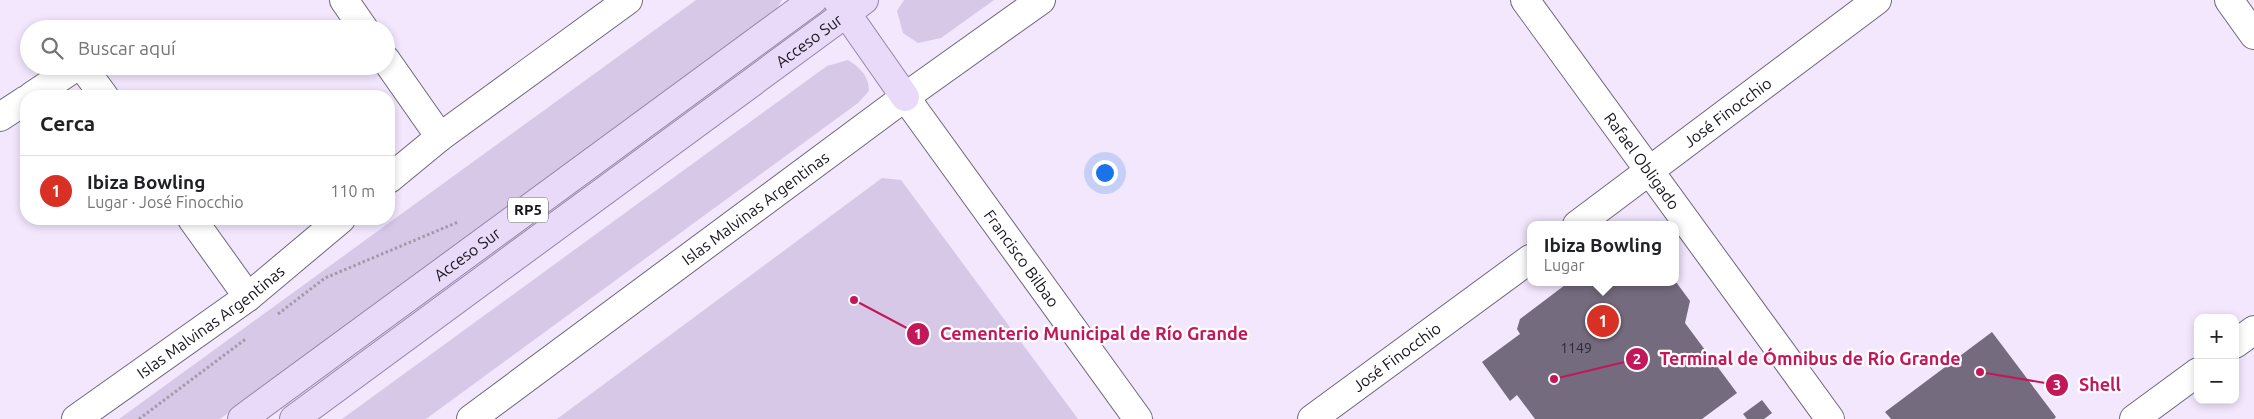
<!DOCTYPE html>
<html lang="es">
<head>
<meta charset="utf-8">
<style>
  body { margin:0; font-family:Ubuntu,sans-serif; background:#f6f6f6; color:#202124 }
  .controls { position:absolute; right:15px; bottom:15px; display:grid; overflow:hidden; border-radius:10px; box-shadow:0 2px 8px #0003 }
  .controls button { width:45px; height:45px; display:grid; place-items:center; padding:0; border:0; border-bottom:1px solid #e0e0e0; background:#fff; color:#202124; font:25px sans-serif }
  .you { position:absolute; left:1104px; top:172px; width:18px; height:18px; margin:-12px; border:4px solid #fff; border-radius:50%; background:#1a73e8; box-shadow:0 0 0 8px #1a73e833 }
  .badge { display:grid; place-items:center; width:32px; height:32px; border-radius:50%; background:#d93025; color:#fff; font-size:16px; font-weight:700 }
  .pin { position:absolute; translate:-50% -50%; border:2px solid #fff; box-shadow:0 1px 5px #0006 }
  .popup { position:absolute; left:1527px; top:221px; width:152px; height:65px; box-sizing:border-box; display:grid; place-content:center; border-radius:10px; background:#fff; filter:drop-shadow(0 1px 4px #0005); font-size:16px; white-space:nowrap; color:#757577 }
  .popup b { font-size:19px; color:#202124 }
  .popup::after { content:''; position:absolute; left:50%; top:100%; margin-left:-10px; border:10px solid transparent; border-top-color:#fff }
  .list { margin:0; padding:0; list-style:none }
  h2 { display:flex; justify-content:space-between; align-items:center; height:65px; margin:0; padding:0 20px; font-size:21px }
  h2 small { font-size:16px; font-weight:400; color:#757577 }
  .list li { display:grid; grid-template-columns:32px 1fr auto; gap:15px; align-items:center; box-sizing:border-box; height:70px; padding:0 20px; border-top:1px solid #e0e0e0 }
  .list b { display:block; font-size:19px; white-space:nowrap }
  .list p { margin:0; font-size:16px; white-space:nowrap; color:#757577 }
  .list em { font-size:16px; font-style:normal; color:#757577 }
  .icon { flex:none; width:28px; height:28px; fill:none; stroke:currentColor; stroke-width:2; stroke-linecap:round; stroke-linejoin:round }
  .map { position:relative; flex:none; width:2254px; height:419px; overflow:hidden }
  .search { position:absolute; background:#fff; box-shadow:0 2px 8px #0003; left:20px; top:20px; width:375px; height:55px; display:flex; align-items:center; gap:12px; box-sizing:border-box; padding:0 18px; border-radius:28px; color:#757577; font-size:19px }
  .panel { position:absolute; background:#fff; box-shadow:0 2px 8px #0003; left:20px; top:90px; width:375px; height:135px; border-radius:20px }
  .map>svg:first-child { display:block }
</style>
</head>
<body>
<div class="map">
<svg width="2254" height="419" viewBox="0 0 2254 419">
  <rect width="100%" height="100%" fill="#f2e7fd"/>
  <!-- green -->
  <g fill="#d7c8e7">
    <path d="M696,0H782L775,12L220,419H119Z"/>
    <path d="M904,0H994L941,38L918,43L903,33L897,11Z"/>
    <path d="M848,60C861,68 869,77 869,91L858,103L426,419H342L827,66Z"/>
    <path d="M882,178L901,180L1078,419H557Z"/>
  </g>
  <!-- building -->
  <g fill="#746b7e">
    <path d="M1569,282H1676L1690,301L1685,323L1737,393L1702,419H1535L1517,395L1510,401L1482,362L1520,334L1517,329L1520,319Z"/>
    <path d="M1992,332L2056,417L2054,419H1891L1885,412Z"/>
    <path d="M1762,400L1772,413L1764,419H1747L1743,414Z"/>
  </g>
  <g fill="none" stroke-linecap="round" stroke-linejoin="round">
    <defs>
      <g id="street">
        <path d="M344,0L364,29"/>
        <path id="s1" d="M1525,0L1830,419"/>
        <path d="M2229,0L2254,35"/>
        <path d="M386,60L440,137"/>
        <path d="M82,66L104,96"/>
        <path d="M32,96L77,66"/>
        <path id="s2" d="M905,97L1138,419"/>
        <path d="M0,117L26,100"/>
        <path d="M389,179L440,137L628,0"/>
        <path d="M192,219L248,297"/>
        <path id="s3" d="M1577,225L1877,0"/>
        <path d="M2235,344L2254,330"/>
        <path id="s4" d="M76,419L248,297L341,219"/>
        <path id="s5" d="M471,419L905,97L1041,0"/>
        <path id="s6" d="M1312,419L1530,259"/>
        <path d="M2134,419L2198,372"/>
      </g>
      <g id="primary">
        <path d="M837,0L905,97"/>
        <path id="s7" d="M242,419L813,0"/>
        <path id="s8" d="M294,419L864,0"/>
      </g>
    </defs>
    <!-- street casing -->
    <use href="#street" stroke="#70677a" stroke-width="30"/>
    <!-- primary casing -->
    <use href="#primary" stroke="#9685a9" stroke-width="30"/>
    <!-- path -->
    <g stroke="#a29aab" stroke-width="3" stroke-dasharray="2.5 2.5" stroke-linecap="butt">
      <path d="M278,314L325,278L458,222"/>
      <path d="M139,419L247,338"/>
    </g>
    <!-- street -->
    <use href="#street" stroke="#fff" stroke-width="28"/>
    <!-- primary -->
    <use href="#primary" stroke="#e9dafa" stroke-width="28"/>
  </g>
  <g text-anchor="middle" stroke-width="4.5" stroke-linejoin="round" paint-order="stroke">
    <!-- number labels -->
    <g font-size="14" fill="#2e2a34">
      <text x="1576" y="353">1149</text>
    </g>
    <!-- shield labels -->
    <rect fill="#fff" stroke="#5d5a5f" stroke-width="1" x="508" y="197.5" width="40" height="25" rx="4"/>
    <g font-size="15" font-weight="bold" fill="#17141b">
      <text x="528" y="215">RP5</text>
    </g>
    <!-- street labels -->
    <g font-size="16" fill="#17141b" stroke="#fff">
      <text dy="6" stroke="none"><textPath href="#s8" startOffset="639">Acceso Sur</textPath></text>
      <text dy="6" stroke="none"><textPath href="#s3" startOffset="188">José Finocchio</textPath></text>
      <text dy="6" stroke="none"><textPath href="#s1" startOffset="199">Rafael Obligado</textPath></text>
      <text dy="6" stroke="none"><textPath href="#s5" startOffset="354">Islas Malvinas Argentinas</textPath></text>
      <text dy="6" stroke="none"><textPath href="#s7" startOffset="279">Acceso Sur</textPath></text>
      <text dy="6" stroke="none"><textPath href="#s2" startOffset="199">Francisco Bilbao</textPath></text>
      <text dy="6" stroke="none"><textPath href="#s4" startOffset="166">Islas Malvinas Argentinas</textPath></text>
      <text dy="6" stroke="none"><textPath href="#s6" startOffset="105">José Finocchio</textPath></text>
    </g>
  </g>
  <!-- callouts -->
  <path fill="none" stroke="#c2185b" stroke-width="2" d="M854 300L918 334M1554 379L1637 359M1980 372L2057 385"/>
  <g fill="#c2185b" stroke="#fff" stroke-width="2">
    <circle cx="854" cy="300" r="5"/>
    <circle cx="1554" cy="379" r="5"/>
    <circle cx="1980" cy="372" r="5"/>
    <circle cx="918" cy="334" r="12"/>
    <circle cx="1637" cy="359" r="12"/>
    <circle cx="2057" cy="385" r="12"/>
  </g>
  <g font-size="15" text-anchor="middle" font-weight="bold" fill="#fff">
    <text x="918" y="339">1</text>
    <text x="1637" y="364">2</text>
    <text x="2057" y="390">3</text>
  </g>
  <g font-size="18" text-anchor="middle" font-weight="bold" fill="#c2185b" stroke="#fff" stroke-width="4.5" stroke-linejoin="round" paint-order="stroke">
    <text x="1094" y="340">Cementerio Municipal de Río Grande</text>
    <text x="1810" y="365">Terminal de Ómnibus de Río Grande</text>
    <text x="2100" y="391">Shell</text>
  </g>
</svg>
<div class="controls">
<button>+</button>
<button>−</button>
</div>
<div class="you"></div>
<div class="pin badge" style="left:1603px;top:321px">1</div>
<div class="popup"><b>Ibiza Bowling</b>Lugar</div>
<div class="search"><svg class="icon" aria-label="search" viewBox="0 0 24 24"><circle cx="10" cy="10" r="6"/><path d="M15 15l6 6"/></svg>Buscar aquí</div>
<section class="panel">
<h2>Cerca<small></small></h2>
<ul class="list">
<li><span class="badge">1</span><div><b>Ibiza Bowling</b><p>Lugar · José Finocchio</p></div><em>110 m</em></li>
</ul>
</section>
</div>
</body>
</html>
